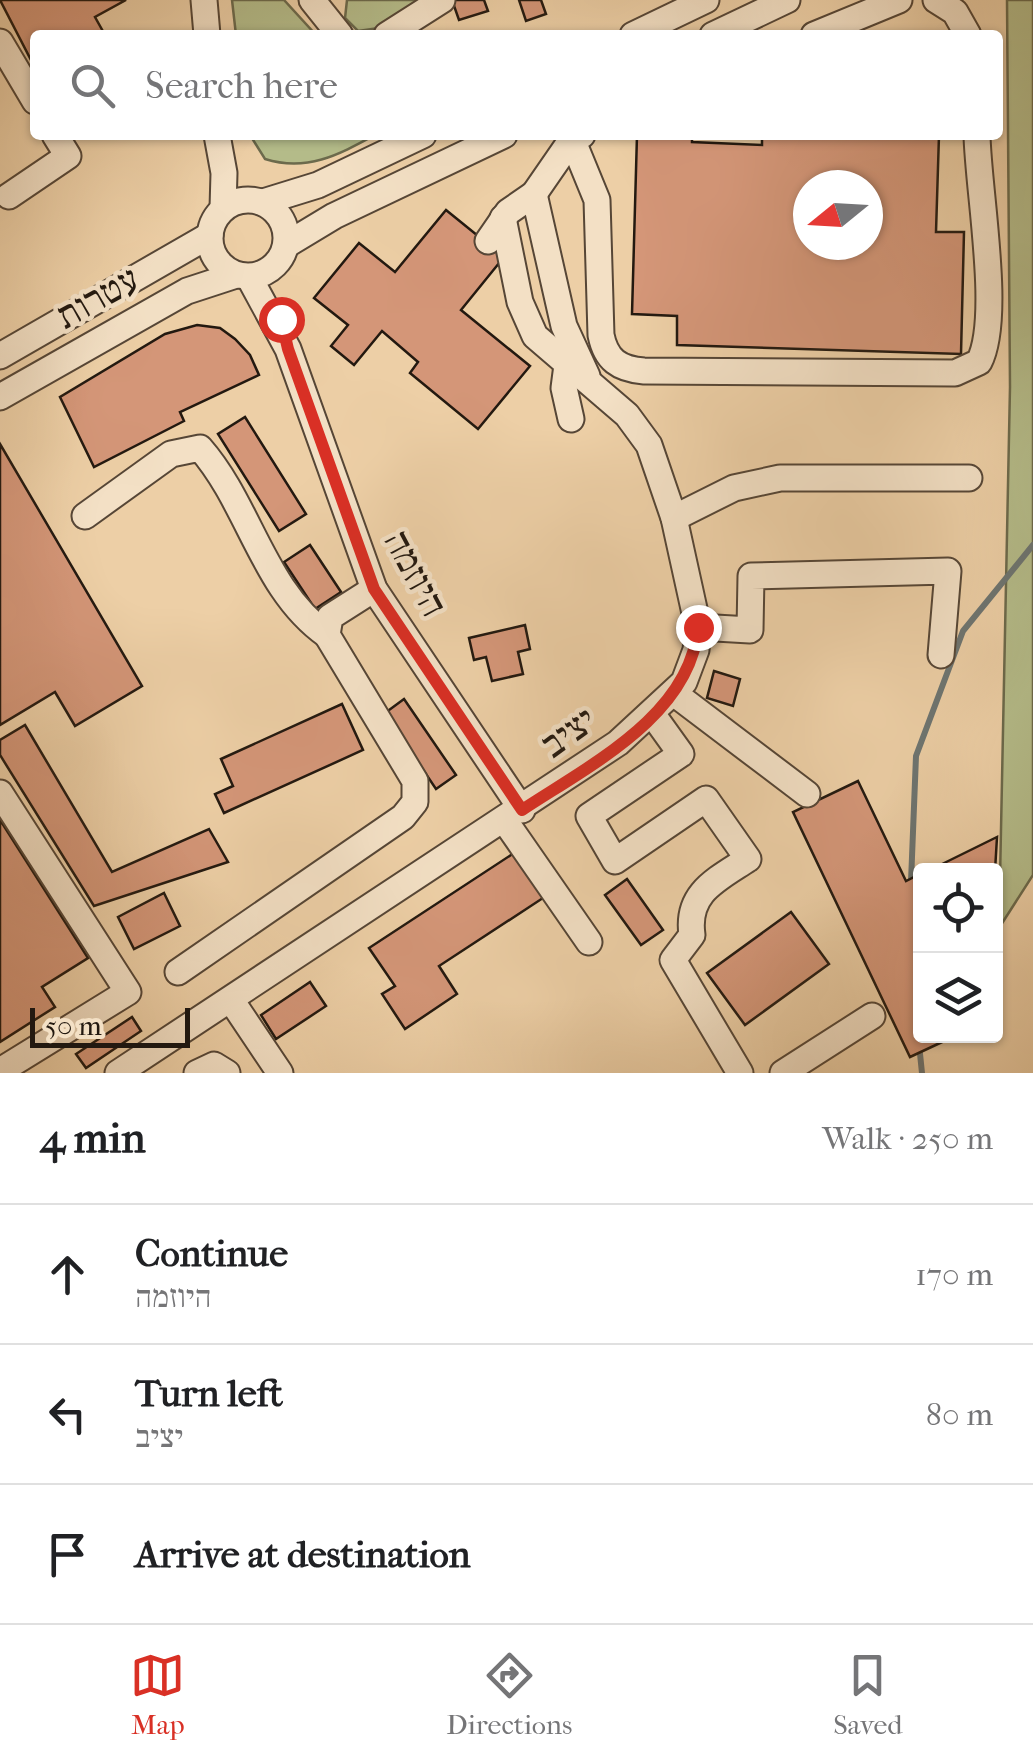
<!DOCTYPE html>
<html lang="en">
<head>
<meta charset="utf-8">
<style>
  body { margin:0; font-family:"IM FELL French Canon","Frank Ruhl Libre",serif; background:#f2f2f2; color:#202124 }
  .controls { position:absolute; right:30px; bottom:30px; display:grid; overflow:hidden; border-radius:10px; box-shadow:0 2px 8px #0004 }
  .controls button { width:90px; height:90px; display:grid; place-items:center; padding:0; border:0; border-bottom:2px solid #e0e0e0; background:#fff; color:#202124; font:50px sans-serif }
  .compass { position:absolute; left:793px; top:170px; width:90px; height:90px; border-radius:50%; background:#fff; box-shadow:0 2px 8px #0004; rotate:252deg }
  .scale { position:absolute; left:30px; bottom:25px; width:160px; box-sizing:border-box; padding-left:10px; border:5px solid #231910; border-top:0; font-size:28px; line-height:35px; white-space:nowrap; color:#231910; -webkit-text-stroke:8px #f3e0c5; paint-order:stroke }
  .stop { position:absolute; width:30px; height:30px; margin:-22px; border:8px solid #d93025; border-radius:50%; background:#fff }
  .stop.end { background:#d93025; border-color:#fff; box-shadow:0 2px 10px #0008 }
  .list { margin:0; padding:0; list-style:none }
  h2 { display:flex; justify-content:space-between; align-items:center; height:130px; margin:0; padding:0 40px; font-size:42px }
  h2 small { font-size:32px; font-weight:400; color:#757577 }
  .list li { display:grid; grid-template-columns:65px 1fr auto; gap:30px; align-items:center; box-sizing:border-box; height:140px; padding:0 40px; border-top:2px solid #e0e0e0 }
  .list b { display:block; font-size:38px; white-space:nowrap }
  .list p { margin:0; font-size:32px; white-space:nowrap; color:#757577 }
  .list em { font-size:32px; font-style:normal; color:#757577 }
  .icon { flex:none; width:55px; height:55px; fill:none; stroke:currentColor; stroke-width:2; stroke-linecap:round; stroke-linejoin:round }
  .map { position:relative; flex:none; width:1033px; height:1073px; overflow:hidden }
  .search { position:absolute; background:#fff; box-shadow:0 2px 8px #0004; left:30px; right:30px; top:30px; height:110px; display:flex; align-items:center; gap:25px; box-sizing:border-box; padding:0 35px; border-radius:10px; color:#757577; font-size:38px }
  .sheet { height:550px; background:#fff }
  nav { display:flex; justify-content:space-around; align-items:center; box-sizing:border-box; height:140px; border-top:2px solid #e0e0e0; background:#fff; font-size:28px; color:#757577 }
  nav a { display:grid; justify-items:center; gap:5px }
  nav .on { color:#d93025 }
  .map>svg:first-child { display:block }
</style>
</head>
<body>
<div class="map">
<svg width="1033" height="1073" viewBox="0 0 1033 1073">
  <rect width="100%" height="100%" fill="#edcfa6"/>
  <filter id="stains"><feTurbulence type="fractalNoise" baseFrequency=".002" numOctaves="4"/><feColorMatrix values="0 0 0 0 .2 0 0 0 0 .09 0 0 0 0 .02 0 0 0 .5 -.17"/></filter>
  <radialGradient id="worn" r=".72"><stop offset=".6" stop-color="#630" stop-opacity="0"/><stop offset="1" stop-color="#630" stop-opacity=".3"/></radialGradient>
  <!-- green -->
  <g fill="#b4bb89" stroke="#6c6a4c" stroke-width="2.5">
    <path d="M232,0H284L316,35H236Z"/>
    <path d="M347,0H425L379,28L358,31L345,18Z"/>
    <path d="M1007,0H1033V875L999,928L1010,387Z"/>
    <path d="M250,135H375C338,155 307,172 265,159Z"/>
  </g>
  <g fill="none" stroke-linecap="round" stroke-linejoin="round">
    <!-- stream -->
    <g stroke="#6d7572" stroke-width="6">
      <path d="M911,882L916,756L963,631L1033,545"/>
      <path d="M919,1044L922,1073"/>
    </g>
  </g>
  <!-- building -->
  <g fill="#d49678" stroke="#231910" stroke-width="2.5" fill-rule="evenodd">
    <path d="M0,0H126L95,17L105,35H35L32,62Z"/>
    <path d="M452,0H484L488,11L459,20Z"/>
    <path d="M519,0H541L546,14L526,21Z"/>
    <path d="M637,135H692V142L762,145V135H939L936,232H964L961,354L677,345V316L632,314ZM808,185H868V245H808Z"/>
    <path d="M446,210L504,257L461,310L530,366L478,429L410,373L418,362L382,331L354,365L331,346L348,325L314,298L359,243L395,272Z"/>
    <path d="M197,325L220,328L235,339L250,355L259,375L180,412L184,421L94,467L60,397L165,334Z"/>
    <path d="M245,417L306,514L279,531L218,434Z"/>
    <path d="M0,444L142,686L75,726L55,692L0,725Z"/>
    <path d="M310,545L341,592L315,609L284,562Z"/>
    <path d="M525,625L530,649L518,652L523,674L492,681L486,657L474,660L469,638Z"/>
    <path d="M714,671L740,679L733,706L707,698Z"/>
    <path d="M404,699L456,775L436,789L385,713Z"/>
    <path d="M342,704L363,750L224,813L215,794L233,786L221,759Z"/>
    <path d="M25,725L112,872L209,829L228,862L94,906L0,755V740Z"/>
    <path d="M858,781L906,881L920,874V1036H955L910,1057L793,812Z"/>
    <path d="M0,820L88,958L42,987L55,1007L0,1042Z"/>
    <path d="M997,837L995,871H928Z"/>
    <path d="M514,853L543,898L439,966L457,994L405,1029L382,994L395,986L369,948Z"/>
    <path d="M627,879L663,930L641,945L605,895Z"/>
    <path d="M164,893L180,926L134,949L118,917Z"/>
    <path d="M791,912L829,964L745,1025L707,973Z"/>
    <path d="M310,982L326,1006L276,1039L261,1015Z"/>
    <path d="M132,1017L141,1031L86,1068L76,1054Z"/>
  </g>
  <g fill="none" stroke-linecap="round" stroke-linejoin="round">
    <defs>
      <g id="minor">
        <path d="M204,0L207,35"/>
        <path d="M312,0L340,35"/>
        <path d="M936,0L955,12L968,35"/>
        <path d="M387,35L442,0"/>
        <path d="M633,35L706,0"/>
        <path d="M713,35L787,0"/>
        <path d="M814,35L899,0"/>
        <path d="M0,42L35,101"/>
        <path d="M217,135L224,173L223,208"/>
        <path d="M572,139L597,200L601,335C606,360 619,369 644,371L955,373L979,362C1002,318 978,190 977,135"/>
        <path d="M534,194L564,326L587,376"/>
        <path d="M9,196L68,156L55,135"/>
        <circle cx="248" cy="238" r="38"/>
        <path d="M263,202L318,185L423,135"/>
        <path d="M488,241L508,212L534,194L572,139L582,135"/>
        <path d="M286,245L334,216L504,135"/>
        <path d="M249,277L288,349L374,589L522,810"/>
        <path d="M0,356L210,235"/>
        <path d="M567,365L564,388L571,419"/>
        <path d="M0,397L187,291L236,275"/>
        <path d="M85,516L171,454L200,448C250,505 263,590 327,635"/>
        <path d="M674,518L734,488L780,478H969"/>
        <path d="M698,627L750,630L751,576L948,571L941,655"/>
        <path d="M675,694L807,794"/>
        <path d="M653,715L681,754L589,816L615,861L706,799L748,859C716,880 686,893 692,935L673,960L740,1073"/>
        <path d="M0,793L128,992L0,1071"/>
        <path d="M505,821L589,942"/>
        <path d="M178,972L403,817L415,802V781L327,635L330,617L374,589"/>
        <path d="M231,1000L280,1073"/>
        <path d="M118,1073L618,743L684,682L696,650L698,627L674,518L649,445L627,415L535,336L520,302L503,218"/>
        <path d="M197,1073L214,1065L227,1073"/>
        <path d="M783,1073L872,1016"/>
      </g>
    </defs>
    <!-- minor casing -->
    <use href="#minor" stroke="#564636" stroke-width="29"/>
    <!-- minor -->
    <use href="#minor" stroke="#f3e0c5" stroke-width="25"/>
  </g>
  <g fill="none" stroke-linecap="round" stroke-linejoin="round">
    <!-- route -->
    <path stroke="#d93025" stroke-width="12" d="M281,319L288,349L374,589L522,810C590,765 691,715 698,627"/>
  </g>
  <g text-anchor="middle" stroke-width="9" stroke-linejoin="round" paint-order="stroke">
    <!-- street labels -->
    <g font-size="38" fill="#231910" stroke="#f3e0c5">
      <text transform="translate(97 297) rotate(-29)" y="13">עטרות</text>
      <text transform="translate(416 573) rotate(62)" y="13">היוזמה</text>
      <text transform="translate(568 732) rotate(-36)" y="13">יציב</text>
    </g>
  </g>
  <rect width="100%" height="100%" filter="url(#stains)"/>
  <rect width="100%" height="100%" fill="url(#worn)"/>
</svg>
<div class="controls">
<button><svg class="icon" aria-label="locate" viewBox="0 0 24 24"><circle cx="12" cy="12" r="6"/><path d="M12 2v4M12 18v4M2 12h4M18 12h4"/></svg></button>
<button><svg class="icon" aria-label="layers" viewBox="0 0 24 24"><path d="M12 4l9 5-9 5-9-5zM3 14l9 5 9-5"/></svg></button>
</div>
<svg class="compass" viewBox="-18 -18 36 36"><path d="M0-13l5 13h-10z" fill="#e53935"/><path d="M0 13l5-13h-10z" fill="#757577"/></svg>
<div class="scale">50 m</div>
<div class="stop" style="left:281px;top:319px"></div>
<div class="stop end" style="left:698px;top:627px"></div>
<div class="search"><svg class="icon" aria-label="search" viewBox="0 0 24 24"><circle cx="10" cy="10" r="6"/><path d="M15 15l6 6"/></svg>Search here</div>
</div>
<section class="sheet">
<h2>4 min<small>Walk · 250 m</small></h2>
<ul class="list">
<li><svg class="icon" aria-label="ahead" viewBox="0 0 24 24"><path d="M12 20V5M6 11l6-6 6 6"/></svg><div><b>Continue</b><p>היוזמה</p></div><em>170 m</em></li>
<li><svg class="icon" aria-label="left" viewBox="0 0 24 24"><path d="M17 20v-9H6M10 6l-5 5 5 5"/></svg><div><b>Turn left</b><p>יציב</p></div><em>80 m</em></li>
<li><svg class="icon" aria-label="arrive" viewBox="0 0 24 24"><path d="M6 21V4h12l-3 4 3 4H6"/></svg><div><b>Arrive at destination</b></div></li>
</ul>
</section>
<nav>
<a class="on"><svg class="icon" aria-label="map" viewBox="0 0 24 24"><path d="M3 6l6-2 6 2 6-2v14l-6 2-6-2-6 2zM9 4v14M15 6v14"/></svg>Map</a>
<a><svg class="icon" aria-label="directions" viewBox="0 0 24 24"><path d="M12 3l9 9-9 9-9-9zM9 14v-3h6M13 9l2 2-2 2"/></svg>Directions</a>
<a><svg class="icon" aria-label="saved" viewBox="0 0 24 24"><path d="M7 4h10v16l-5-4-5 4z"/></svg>Saved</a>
</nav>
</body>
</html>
